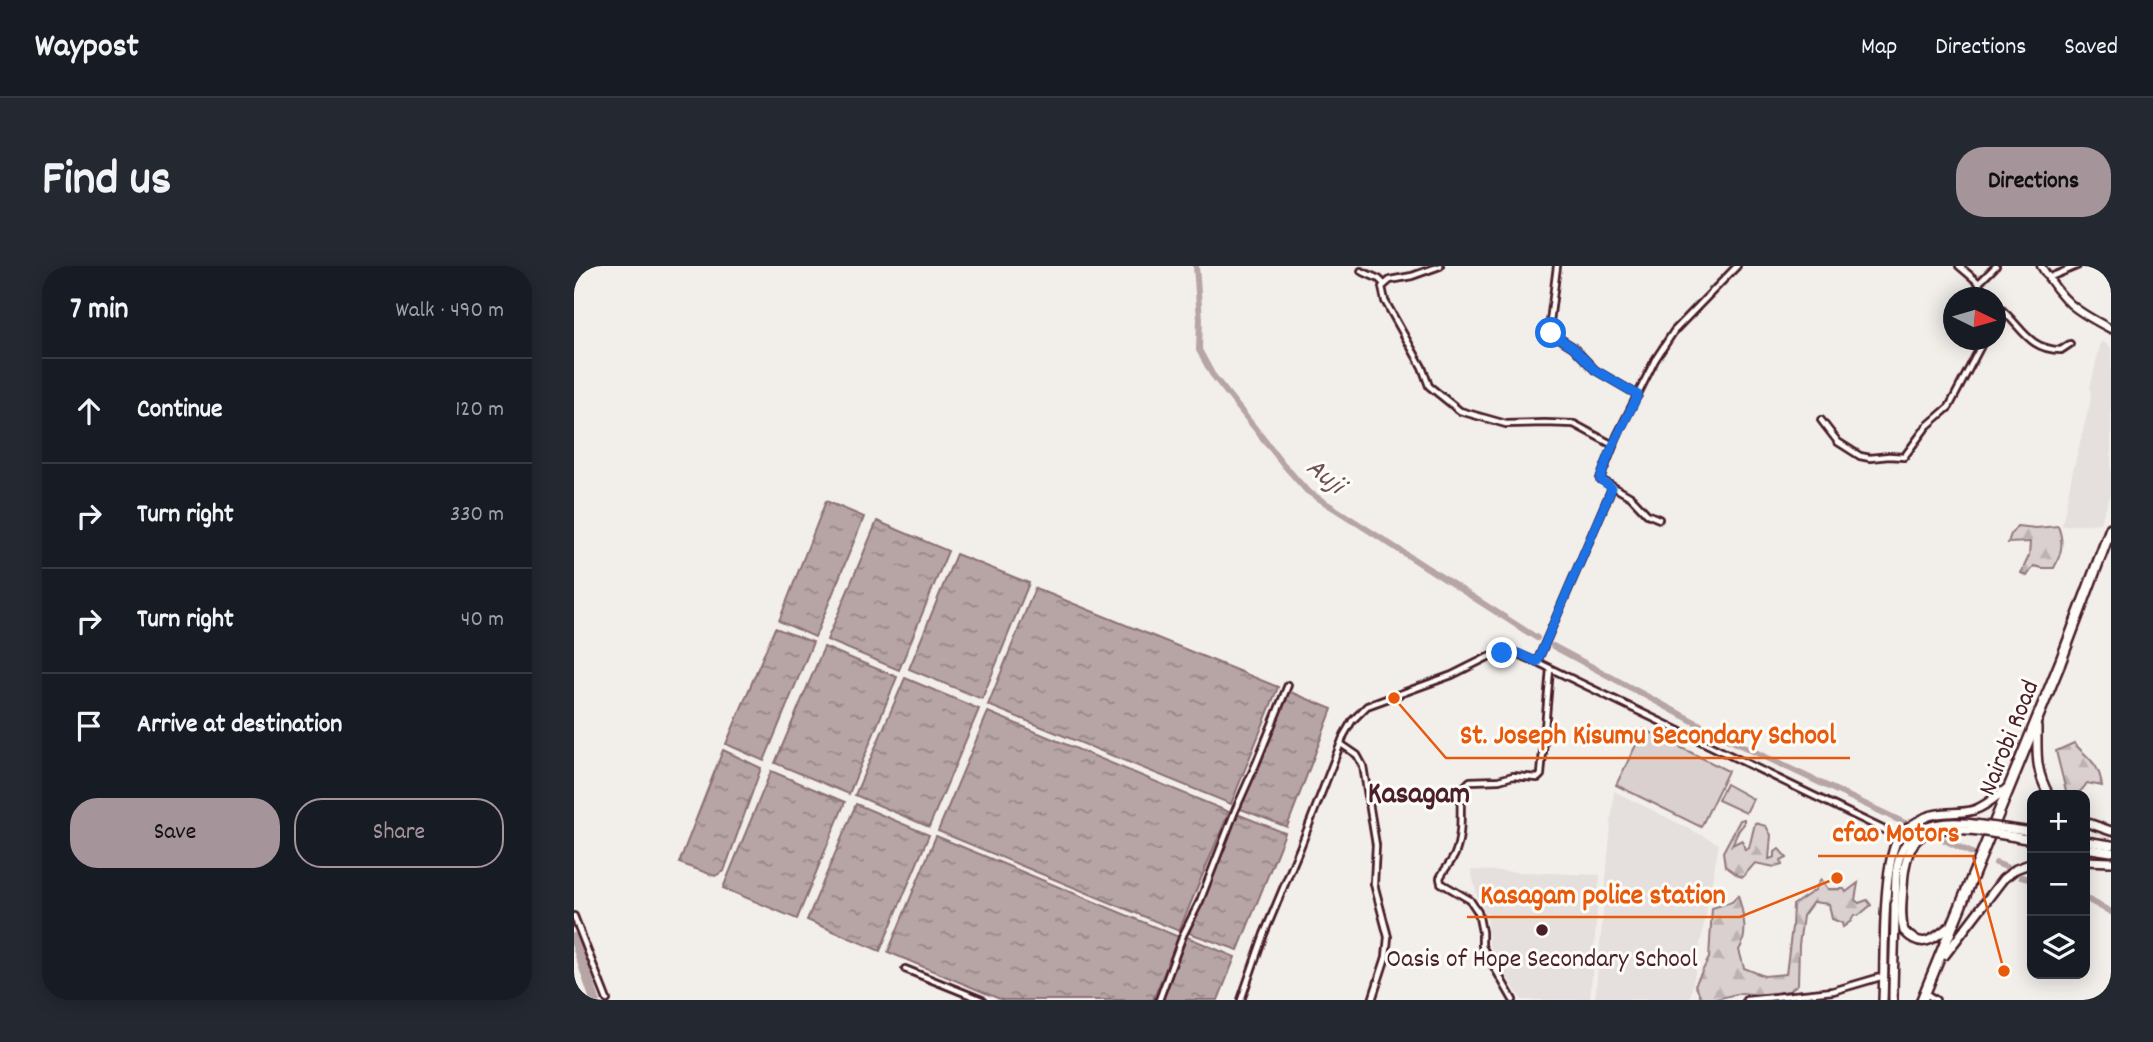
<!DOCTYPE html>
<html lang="en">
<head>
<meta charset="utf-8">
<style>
  body { margin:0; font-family:Dekko,sans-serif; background:#242831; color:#f1f3f6 }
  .controls { position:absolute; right:21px; bottom:21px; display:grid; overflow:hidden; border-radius:14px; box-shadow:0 4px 18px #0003 }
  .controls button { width:63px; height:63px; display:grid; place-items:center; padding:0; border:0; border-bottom:2px solid #363941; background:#171b24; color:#f1f3f6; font:35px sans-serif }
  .compass { position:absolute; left:1369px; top:21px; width:63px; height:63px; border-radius:50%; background:#171b24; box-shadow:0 4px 18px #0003; rotate:95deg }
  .stop { position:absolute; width:21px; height:21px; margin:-16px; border:5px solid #1a73e8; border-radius:50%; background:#fff }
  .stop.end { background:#1a73e8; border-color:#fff; box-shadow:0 2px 7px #0008 }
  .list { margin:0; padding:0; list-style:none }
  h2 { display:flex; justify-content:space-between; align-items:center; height:91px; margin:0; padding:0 28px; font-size:30px }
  h2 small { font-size:23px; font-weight:400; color:#9ea1a6 }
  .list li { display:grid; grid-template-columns:46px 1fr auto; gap:21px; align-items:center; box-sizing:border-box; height:105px; padding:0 28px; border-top:2px solid #363941 }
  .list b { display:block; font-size:26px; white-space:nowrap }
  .list em { font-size:23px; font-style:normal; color:#9ea1a6 }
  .actions { display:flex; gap:14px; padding:21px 28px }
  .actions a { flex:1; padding:16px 0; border:2px solid #a6949b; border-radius:28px; text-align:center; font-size:24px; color:#a6949b }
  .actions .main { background:#a6949b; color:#111 }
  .icon { flex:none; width:38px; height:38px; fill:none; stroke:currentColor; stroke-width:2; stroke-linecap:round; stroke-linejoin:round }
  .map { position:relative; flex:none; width:1537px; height:734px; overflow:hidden; border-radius:28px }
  header { display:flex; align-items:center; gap:42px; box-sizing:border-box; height:98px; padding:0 35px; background:#171b24; border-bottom:2px solid #363941 }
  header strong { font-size:33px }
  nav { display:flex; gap:38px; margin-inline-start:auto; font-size:24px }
  .intro { display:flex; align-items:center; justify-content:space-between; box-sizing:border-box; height:168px; padding:0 42px }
  h1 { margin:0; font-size:49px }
  .button { padding:18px 32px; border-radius:28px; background:#a6949b; color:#111; font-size:24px; font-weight:700 }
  main { display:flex; gap:42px; padding:0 42px }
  aside { flex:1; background:#171b24; border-radius:28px; box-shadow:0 4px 18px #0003 }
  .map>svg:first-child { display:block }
</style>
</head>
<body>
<header>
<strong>Waypost</strong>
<nav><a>Map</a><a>Directions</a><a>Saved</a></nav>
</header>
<div class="intro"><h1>Find us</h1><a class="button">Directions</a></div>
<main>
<aside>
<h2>7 min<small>Walk · 490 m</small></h2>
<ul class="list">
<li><svg class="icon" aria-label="ahead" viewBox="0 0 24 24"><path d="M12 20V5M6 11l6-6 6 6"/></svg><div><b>Continue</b></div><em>120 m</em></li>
<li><svg class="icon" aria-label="right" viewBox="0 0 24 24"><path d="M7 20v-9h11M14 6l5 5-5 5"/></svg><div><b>Turn right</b></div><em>330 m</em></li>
<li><svg class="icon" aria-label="right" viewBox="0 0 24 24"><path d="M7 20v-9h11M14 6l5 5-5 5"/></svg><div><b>Turn right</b></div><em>40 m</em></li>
<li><svg class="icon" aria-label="arrive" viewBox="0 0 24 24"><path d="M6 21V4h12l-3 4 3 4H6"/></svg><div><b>Arrive at destination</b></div></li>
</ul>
<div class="actions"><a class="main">Save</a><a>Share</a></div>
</aside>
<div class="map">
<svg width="1537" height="734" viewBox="0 0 1537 734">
  <defs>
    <pattern id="forest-firs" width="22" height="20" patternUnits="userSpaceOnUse" patternTransform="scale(1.75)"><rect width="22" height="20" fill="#d9d0cf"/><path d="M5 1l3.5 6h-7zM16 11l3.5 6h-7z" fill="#bcb2b2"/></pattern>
    <pattern id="water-ripples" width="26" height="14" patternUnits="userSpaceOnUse" patternTransform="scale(1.75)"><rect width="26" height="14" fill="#b7a5a6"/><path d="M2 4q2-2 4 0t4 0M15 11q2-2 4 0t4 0" fill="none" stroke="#978687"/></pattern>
  </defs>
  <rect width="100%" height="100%" fill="#f2efeb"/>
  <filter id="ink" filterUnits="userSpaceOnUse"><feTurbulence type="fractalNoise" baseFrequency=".0143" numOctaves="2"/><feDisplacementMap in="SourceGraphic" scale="14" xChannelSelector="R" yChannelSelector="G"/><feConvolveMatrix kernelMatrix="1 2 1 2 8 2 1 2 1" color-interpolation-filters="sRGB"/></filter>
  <g filter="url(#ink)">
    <!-- built -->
    <g fill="#e5dfdd">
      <path d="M1527,75L1537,81V228L1526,257L1488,260L1498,208L1517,133L1516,122Z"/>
      <path d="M1040,525L1145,578L1116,733L1021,734Z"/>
      <path d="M897,604L1026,609L1016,734H948L926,700L915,678L913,650L903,630Z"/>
    </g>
    <!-- forest -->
    <g fill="url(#forest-firs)" stroke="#92787d" stroke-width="2">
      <path d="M1443,260L1462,262L1484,260C1490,275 1488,287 1480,302H1468L1460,300L1453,310L1447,307L1455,290L1456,276L1434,277L1437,268Z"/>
      <path d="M1500,477C1514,493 1525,496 1528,520L1513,517C1507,526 1504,529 1493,529L1482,485Z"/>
      <path d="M1170,553V558L1165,564L1158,579L1168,574L1171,584L1175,582L1181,557L1192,560L1197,569L1195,593L1201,591V586L1205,583L1213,592L1207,595L1208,599L1201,601L1181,597L1169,611L1165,610L1151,600L1149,586L1166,554Z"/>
      <path d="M1247,613L1254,623H1270L1272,626L1284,617L1281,634L1285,637L1293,634L1297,639L1284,650L1280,649L1277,655L1269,661L1268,657L1258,653L1255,638L1239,636L1229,650L1225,679L1224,718L1215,725L1190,729L1167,727L1138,734L1127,731L1121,719L1135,692L1138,642L1158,636L1164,629C1169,646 1175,669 1165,684L1170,702L1190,710L1212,708L1218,661L1219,639L1241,624Z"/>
    </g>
    <!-- pitch -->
    <g fill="#d9d0cf" stroke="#92787d" stroke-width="2">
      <path d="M1070,463L1154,505L1127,561L1042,519Z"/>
      <path d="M1152,518L1179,533L1172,547L1144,534Z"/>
    </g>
    <!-- water -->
    <g fill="url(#water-ripples)" stroke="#8b6f75" stroke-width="2">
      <path d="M252,235L290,251L241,371L205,355Z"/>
      <path d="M303,255L374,285L325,404L253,374Z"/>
      <path d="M382,288L455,317L408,433L335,403Z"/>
      <path d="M461,322L704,421L657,538L414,439Z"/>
      <path d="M201,362L239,376L190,495L152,478Z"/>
      <path d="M250,381L323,411L275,528L201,497Z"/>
      <path d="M331,412L405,443L355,561L281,529Z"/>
      <path d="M714,425L758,443L713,561L664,542Z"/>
      <path d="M414,446L655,546L605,665L364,565Z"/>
      <path d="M149,484L187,502L150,605L141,610L105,597Z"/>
      <path d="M197,505L271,536L223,653L149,622Z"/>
      <path d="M282,538L355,569L306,685L233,654Z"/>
      <path d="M663,548L711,567L664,684L615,667Z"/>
      <path d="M362,570L605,671L579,734H428L314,686Z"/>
      <path d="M613,671L661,691L644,734H588Z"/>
    </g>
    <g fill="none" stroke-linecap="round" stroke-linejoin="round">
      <!-- canal -->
      <g stroke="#b7a5a6" stroke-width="6">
        <path d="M622,0L626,53L625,84L638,108L710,199L733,225L963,372"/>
        <path d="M979,380L1145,469L1331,557"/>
        <path d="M1368,573L1398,587"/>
        <path d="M1422,597L1432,601"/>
        <path d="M1447,611L1458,614"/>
        <path d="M1511,632L1537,646"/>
      </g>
      <!-- river -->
      <path stroke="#b7a5a6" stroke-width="10" d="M0,672L21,734"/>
      <defs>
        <g id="street">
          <path d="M866,0L838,10L816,14L808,21L811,35L848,101L855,120L886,145L932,158L971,157L1000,158L1039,179"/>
          <path d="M983,0L975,64L977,67L999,81L1021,104L1064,129"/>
          <path d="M1385,0L1405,17"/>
          <path d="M787,5L805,13L810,18"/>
          <path d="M1474,12L1503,0"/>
          <path d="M1414,32L1407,26L1405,17L1422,0"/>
          <path d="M1423,44L1427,43C1448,61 1455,84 1487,84L1496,78"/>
          <path d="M1247,154L1264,176L1286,190L1296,192L1315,190L1330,191L1353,160L1375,141L1410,74"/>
          <path d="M1085,253L1073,248L1057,231L1026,213L1043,170L1081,94L1100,65L1163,0"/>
          <path d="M963,396L1038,222"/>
          <path d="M767,478L783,489L789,500L802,579L800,618L814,671L812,691L798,734"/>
          <path d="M0,650L33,734"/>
          <path d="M331,703L408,734"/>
          <path d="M1354,729L1362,734"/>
          <path d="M585,734L609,669L626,635L661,545L682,498L714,419"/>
          <path d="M667,734L690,668L726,582L770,469L778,455L793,440L878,409L914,391L939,386L963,396L1325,571"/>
          <path d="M939,734L908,680V666L904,646L896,634L867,617L866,612C870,603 878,596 881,588C889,569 886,544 887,524L896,515L925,514L939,510L964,512L967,509L976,403"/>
          <path d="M1172,734L1259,725L1310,710"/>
        </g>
        <path id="secondary" d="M1467,0C1489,36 1500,44 1537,63"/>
        <g id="primary">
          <path d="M1463,461C1463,488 1461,504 1475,529"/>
          <path d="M1511,556L1537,565"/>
          <path d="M1437,563L1458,566"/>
          <path d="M1436,570L1458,574"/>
          <path d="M1511,575L1537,579"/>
          <path d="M1511,582L1537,586"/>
          <path d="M1511,595L1537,596"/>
          <path d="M1380,657C1361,671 1350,686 1330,665C1326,651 1328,636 1329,621C1331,565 1353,559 1405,565"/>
          <path d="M1371,689L1429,613L1442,603L1458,597"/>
          <path d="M1309,734C1311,699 1307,594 1326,569C1332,561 1344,555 1352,551C1368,544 1385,549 1400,544C1413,540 1425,528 1436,520"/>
          <path d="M1319,734C1319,703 1321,672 1321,641C1322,623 1320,604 1327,587C1340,554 1377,554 1407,559"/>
        </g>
        <path id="highway" d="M1348,734L1486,397L1537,262"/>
      </defs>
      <!-- street casing -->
      <use href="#street" stroke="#4a1f2b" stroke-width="10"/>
      <!-- secondary casing -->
      <use href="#secondary" stroke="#4a1f2b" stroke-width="11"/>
      <!-- primary casing -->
      <use href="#primary" stroke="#4a1f2b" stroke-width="12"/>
      <!-- highway casing -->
      <use href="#highway" stroke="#4a1f2b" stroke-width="14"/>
      <!-- street -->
      <use href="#street" stroke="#fdfcf7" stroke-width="4.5"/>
      <!-- secondary -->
      <use href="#secondary" stroke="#fdfcf7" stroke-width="6"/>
      <!-- primary -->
      <use href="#primary" stroke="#fdfcf7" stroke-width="7"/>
      <!-- highway -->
      <use href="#highway" stroke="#fdfcf7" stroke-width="9"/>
      <defs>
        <g id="primary-bridge">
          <path d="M1407,559L1437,563"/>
          <path d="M1405,565L1436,570"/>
        </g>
      </defs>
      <!-- primary-bridge casing -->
      <use href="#primary-bridge" stroke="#4a1f2b" stroke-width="12" stroke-linecap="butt"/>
      <!-- primary-bridge -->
      <use href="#primary-bridge" stroke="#fdfcf7" stroke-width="7"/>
    </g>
  </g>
  <g fill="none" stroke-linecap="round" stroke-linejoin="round" filter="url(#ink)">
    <!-- route -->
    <path stroke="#1a73e8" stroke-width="9" d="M928,387H944L963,396L1038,222L1026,213L1039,179L1064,129L1021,104L999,81L977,67"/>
  </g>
  <!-- markers -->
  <circle fill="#4a1f2b" stroke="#fdfcf7" stroke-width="2.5" cx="968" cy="664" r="7"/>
  <g text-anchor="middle" stroke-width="6" stroke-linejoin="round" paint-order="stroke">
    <!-- street labels -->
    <g font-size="26" fill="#4a1f2b" stroke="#fdfcf7">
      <text transform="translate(1433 471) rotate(-68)" y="9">Nairobi Road</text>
    </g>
    <!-- poi labels -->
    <g font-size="26" fill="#4a1f2b" stroke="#fdfcf7">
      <text x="968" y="700">Oasis of Hope Secondary School</text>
    </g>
    <!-- water labels -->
    <g font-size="28" font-style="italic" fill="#704e56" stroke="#fdfcf7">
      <text transform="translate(753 208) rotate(39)" y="10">Auji</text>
    </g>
    <!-- quarter labels -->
    <g font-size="30" font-weight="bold" fill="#4a1f2b" stroke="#fdfcf7">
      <text x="845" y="536">Kasagam</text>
    </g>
  </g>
  <!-- callouts -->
  <path fill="none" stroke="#e8590c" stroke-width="2.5" d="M820 432L872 492H1276M1430 705L1399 590H1244M1263 612L1166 651H893"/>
  <g fill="#e8590c" stroke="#fdfcf7" stroke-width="2.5">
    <circle cx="820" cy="432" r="7"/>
    <circle cx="1430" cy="705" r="7"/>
    <circle cx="1263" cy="612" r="7"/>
  </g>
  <g font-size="28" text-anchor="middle" font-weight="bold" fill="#e8590c" stroke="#fdfcf7" stroke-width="6" stroke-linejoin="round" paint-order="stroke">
    <text x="1074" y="477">St. Joseph Kisumu Secondary School</text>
    <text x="1322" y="575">cfao Motors</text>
    <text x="1029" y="637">Kasagam police station</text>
  </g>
</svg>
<div class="controls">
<button>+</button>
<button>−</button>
<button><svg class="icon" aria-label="layers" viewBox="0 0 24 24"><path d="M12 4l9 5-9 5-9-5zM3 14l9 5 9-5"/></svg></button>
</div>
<svg class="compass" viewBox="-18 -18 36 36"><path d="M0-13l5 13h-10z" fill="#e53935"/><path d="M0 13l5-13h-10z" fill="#9ea1a6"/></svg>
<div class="stop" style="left:977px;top:67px"></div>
<div class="stop end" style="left:928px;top:387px"></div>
</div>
</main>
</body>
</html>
